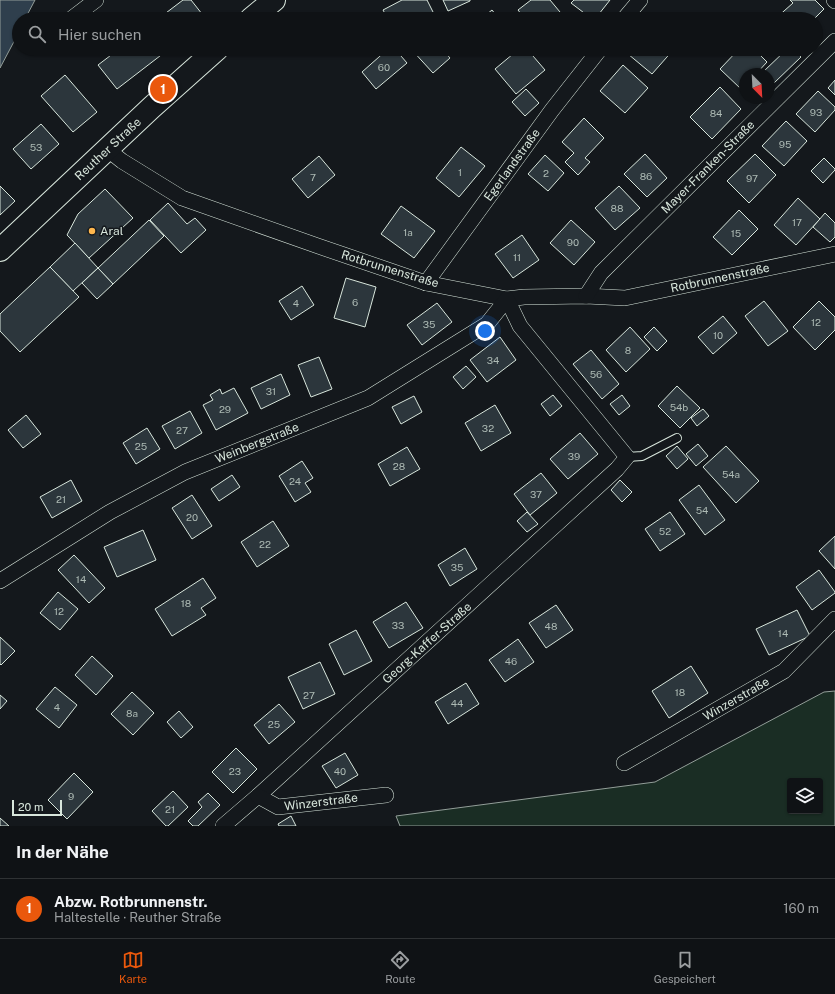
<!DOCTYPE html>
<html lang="de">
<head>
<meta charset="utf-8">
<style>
  body { margin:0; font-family:"Public Sans",sans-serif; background:#181b1e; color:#f1f3f6 }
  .controls { position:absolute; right:12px; bottom:12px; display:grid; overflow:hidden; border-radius:4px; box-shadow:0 1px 3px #0004 }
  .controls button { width:36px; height:36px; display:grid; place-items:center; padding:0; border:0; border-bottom:1px solid #2f3234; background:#0f1215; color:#f1f3f6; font:20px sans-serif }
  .compass { position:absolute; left:739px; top:68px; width:36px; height:36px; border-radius:50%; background:#0f1215; box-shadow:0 1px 3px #0004; rotate:156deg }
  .scale { position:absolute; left:12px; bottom:10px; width:50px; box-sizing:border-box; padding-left:4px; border:2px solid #d8e6dc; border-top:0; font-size:11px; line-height:14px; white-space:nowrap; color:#d8e6dc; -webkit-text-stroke:3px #14181c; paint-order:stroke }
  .you { position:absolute; left:485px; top:331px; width:14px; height:14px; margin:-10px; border:3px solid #fff; border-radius:50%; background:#1a73e8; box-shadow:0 0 0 6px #1a73e833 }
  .badge { display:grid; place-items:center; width:26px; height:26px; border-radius:50%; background:#ea580c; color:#fff; font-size:13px; font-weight:700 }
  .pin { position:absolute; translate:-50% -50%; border:2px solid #fff; box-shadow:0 1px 4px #0006 }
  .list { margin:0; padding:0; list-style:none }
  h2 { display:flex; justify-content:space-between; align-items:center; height:52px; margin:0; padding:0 16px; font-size:17px }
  h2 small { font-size:13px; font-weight:400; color:#9b9ea0 }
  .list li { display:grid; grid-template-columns:26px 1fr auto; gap:12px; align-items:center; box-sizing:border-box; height:60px; padding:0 16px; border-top:1px solid #2f3234 }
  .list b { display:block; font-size:15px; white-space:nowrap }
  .list p { margin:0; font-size:13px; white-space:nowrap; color:#9b9ea0 }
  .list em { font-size:13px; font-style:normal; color:#9b9ea0 }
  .icon { flex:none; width:22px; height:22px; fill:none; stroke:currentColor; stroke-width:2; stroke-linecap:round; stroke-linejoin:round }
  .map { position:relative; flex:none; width:835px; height:826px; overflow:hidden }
  .search { position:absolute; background:#0f1215; box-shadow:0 1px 3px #0004; left:12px; right:12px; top:12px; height:44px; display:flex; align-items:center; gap:10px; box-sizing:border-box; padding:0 14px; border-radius:22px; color:#9b9ea0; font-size:15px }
  .sheet { height:112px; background:#0f1215 }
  nav { display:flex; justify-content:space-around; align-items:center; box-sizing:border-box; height:56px; border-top:1px solid #2f3234; background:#0f1215; font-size:11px; color:#9b9ea0 }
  nav a { display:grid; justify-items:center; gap:2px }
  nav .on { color:#ea580c }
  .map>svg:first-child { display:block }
</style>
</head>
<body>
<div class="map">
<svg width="835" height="826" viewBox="0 0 835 826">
  <rect width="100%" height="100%" fill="#14181c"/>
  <!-- green -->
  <path fill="#1a2d24" stroke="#939e99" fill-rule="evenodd" d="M835,691V826H400L396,816L655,782L824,692ZM790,781H820V811H790Z"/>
  <!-- water -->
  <path fill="#2f3f4d" stroke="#939e99" d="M0,0H35L25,19H19V32L0,68Z"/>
  <!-- building -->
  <g fill="#2c363c" stroke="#d8e6dc">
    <path d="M183,0H191L206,19H158Z"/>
    <path d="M402,0H427L435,16L429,19H388L383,10Z"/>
    <path d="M443,0H470V1L448,11Z"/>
    <path d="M531,0H550L560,12L551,19H525L518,10Z"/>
    <path d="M574,0H610L595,19H592L571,3Z"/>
    <path d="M790,0H815L824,9L814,19H775L793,3Z"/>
    <path d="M492,10L499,19H481Z"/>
    <path d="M119,49H169L117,89L98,65Z"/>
    <path d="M388,49H395L407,63L376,89L362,72Z"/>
    <path d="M411,49H442L450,58L433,73Z"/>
    <path d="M519,49H527L545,70L516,94L495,69Z"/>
    <path d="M632,49H674L652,74L628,54Z"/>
    <path d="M739,49H754L767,62L756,74H745V85L741,89L720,69Z"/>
    <path d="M787,49H793L801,57L774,83L769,78V74H765L763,72Z"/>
    <path d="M623,65L648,88L625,113L600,91Z"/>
    <path d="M65,75L97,112L73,132L41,96Z"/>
    <path d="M835,80V95L828,88Z"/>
    <path d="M720,87L741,109L712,139L690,117Z"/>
    <path d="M526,89L539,103L525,116L512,102Z"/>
    <path d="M818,91L835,107V110L815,132L796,114Z"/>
    <path d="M584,118L604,138L585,158L590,162L578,175L565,162L574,153L562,142Z"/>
    <path d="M786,121L807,141L784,166L762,146Z"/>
    <path d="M41,124L59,144L31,169L13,149Z"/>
    <path d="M461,147L485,166L459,197L436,178Z"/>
    <path d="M645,154L667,178L647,197L624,174Z"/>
    <path d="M755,154L776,175L749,203L727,181Z"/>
    <path d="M545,155L564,173L548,191L528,174Z"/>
    <path d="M319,156L335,175L308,198L292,179Z"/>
    <path d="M824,158L835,169V170L823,183L811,171Z"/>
    <path d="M0,186L15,201L0,215Z"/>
    <path d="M619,186L640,208L615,230L595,208Z"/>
    <path d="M105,189L133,218L89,258L67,235L78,214Z"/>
    <path d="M798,198L820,219L796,245L774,225Z"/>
    <path d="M168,203L187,224L195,218L206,230L181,253L150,220Z"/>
    <path d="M401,206L435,231L414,258L381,234Z"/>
    <path d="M739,210L758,229L732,255L713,237Z"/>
    <path d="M825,213L835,223V237L830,242L813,227Z"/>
    <path d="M149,220L164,236L113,284L98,268Z"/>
    <path d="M571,220L595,242L574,265L550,243Z"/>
    <path d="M522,235L539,260L513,278L495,254Z"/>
    <path d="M75,243L98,268L73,291L50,267Z"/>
    <path d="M50,267L79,297L20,352L0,331V314Z"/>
    <path d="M98,268L113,284L97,299L82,283Z"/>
    <path d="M346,278L376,287L365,327L334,318Z"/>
    <path d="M302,286L314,305L291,320L279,301Z"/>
    <path d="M764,301L788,331L768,346L745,316Z"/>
    <path d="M819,301L835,317V330L815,350L793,327Z"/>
    <path d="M437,303L452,322L422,345L407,325Z"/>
    <path d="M723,316L737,333L713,354L698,337Z"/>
    <path d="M630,327L650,349L626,372L606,350Z"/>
    <path d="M654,327L667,341L657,351L644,337Z"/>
    <path d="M500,337L516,360L487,382L470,360Z"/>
    <path d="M591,350L619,384L602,399L573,364Z"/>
    <path d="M319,357L332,389L311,397L298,365Z"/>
    <path d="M466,366L476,377L463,389L453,377Z"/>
    <path d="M281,374L290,395L261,409L251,388Z"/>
    <path d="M677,386L700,408L680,428L658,406Z"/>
    <path d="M234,388L248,413L216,430L203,405L213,400L210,395L220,389L222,394Z"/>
    <path d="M553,395L562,406L550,416L541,404Z"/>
    <path d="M622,395L630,406L619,415L610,404Z"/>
    <path d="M414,396L422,412L401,424L392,407Z"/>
    <path d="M495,405L511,433L481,451L465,423Z"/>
    <path d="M703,409L709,416L697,426L691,418Z"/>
    <path d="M190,411L202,433L175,449L162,426Z"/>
    <path d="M26,415L41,434L23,448L8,430Z"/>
    <path d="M147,428L160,449L136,464L123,443Z"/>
    <path d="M580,433L598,454L568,479L550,459Z"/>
    <path d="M698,444L708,456L696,466L686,454Z"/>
    <path d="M677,446L688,459L677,469L666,456Z"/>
    <path d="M726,446L759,481L736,503L703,467Z"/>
    <path d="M407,447L420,469L390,486L378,464Z"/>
    <path d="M302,461L313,478L305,483L311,492L295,502L279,476Z"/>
    <path d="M541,473L557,493L530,515L514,494Z"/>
    <path d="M232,475L240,487L219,501L211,489Z"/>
    <path d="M71,480L82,501L52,518L40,497Z"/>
    <path d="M620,480L632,492L622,502L611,490Z"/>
    <path d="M699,485L725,520L705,535L679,500Z"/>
    <path d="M192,495L212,526L192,539L172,508Z"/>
    <path d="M527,512L538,524L527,532L517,521Z"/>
    <path d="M670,512L685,534L660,551L645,529Z"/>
    <path d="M273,521L289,546L257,567L241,542Z"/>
    <path d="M143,530L156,560L117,577L104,547Z"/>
    <path d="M835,536V569L819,551Z"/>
    <path d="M465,548L477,569L450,586L438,565Z"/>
    <path d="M74,555L105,588L89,603L58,570Z"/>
    <path d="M819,570L835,592V593L812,610L796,587Z"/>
    <path d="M203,578L216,598L201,608L206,615L172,636L155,609Z"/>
    <path d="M58,592L78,609L60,630L40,613Z"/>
    <path d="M406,602L423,628L389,648L373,622Z"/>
    <path d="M556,605L573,630L546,648L529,623Z"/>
    <path d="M797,610L810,636L769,655L756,629Z"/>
    <path d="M356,630L372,661L344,675L329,644Z"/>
    <path d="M0,637L15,651L1,665L0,664Z"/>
    <path d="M518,639L534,662L505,682L489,660Z"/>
    <path d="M92,656L113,676L96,695L75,675Z"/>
    <path d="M320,662L335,694L303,709L288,677Z"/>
    <path d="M691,666L708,693L669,718L652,691Z"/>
    <path d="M466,683L479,704L448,724L435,702Z"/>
    <path d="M55,687L77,705L59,728L36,709Z"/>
    <path d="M132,692L154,713L133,735L111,714Z"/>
    <path d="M0,695L7,701L0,709Z"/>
    <path d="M279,704L295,722L269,744L254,725Z"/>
    <path d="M179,711L193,727L181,738L167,722Z"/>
    <path d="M236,748L257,769L233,793L212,772Z"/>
    <path d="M345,753L358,775L336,788L322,766Z"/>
    <path d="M74,773L93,792L67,819L48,800Z"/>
    <path d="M173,791L188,807L168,826H166L152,811Z"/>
    <path d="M208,793L220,805L198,826H193L188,821L202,807L198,802Z"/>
    <path d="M291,816L296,826H279L278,824Z"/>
    <path d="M0,818L9,826H0Z"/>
  </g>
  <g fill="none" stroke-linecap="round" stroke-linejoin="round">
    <defs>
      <path id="service" d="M627,457L642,456L677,438"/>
      <g id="minor">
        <path d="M834,0L835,1"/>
        <path d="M71,19L96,0"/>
        <path d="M624,19L640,0"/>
        <path d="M107,149L122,161L182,198L318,246L426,283L507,299L524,297L586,296L625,298L835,254"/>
        <path d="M426,283L552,110L600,49"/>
        <path d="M586,296L601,273L835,41"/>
        <path d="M0,581L110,512L185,472L368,398L487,324L507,299L520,326L627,457L617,469L258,796L223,826"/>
        <path d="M624,763L784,671L835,619"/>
        <path d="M258,796L278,807L386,795"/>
      </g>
      <g id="primary">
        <path d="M251,19L274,0"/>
        <path d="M0,250L152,107L217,49"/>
      </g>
    </defs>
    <!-- service casing -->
    <use href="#service" stroke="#d8e6dc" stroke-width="10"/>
    <!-- minor casing -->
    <use href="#minor" stroke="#d8e6dc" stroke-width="16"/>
    <!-- primary casing -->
    <use href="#primary" stroke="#d8e6dc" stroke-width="24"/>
    <!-- service -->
    <use href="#service" stroke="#14181c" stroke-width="8"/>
    <!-- minor -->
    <use href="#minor" stroke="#14181c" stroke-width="15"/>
    <!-- primary -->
    <use href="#primary" stroke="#14181c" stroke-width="22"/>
  </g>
  <!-- markers -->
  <circle fill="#ffb74d" stroke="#14181c" stroke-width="1.5" cx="92" cy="231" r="4"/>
  <g text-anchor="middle" stroke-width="3" stroke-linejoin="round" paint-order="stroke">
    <!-- number labels -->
    <g font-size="10" fill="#adbab4">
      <text x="384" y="71">60</text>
      <text x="816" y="116">93</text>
      <text x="716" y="117">84</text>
      <text x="785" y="148">95</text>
      <text x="36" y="151">53</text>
      <text x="460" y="176">1</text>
      <text x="546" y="177">2</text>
      <text x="646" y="180">86</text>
      <text x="313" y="181">7</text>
      <text x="752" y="182">97</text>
      <text x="617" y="212">88</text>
      <text x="797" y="226">17</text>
      <text x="408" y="236">1a</text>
      <text x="736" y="237">15</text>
      <text x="573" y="246">90</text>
      <text x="517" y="261">11</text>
      <text x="355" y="306">6</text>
      <text x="296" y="307">4</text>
      <text x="816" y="326">12</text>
      <text x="429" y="328">35</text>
      <text x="718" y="339">10</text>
      <text x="628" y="354">8</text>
      <text x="493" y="364">34</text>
      <text x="596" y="378">56</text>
      <text x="271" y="395">31</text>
      <text x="679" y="411">54b</text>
      <text x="225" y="413">29</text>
      <text x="488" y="432">32</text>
      <text x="182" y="434">27</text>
      <text x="141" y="450">25</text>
      <text x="574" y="460">39</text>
      <text x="399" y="470">28</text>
      <text x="731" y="478">54a</text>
      <text x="295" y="485">24</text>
      <text x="536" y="498">37</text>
      <text x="61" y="503">21</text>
      <text x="702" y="514">54</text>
      <text x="192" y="521">20</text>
      <text x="665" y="535">52</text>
      <text x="265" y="548">22</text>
      <text x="457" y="571">35</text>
      <text x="81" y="583">14</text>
      <text x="186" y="607">18</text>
      <text x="59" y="615">12</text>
      <text x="398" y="629">33</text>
      <text x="551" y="630">48</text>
      <text x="783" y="637">14</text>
      <text x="511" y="665">46</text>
      <text x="680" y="696">18</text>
      <text x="309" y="699">27</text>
      <text x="457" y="707">44</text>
      <text x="57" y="711">4</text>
      <text x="132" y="717">8a</text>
      <text x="274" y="728">25</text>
      <text x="235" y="775">23</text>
      <text x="340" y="775">40</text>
      <text x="71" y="800">9</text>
      <text x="170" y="813">21</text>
    </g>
    <!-- street labels -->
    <g font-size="12" fill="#d8e6dc" stroke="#14181c">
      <text transform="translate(108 149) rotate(-43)" y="4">Reuther Straße</text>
      <text transform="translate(512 165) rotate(-54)" y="4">Egerlandstraße</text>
      <text transform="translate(708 167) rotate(-45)" y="4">Mayer-Franken-Straße</text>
      <text transform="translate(390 269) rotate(17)" y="4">Rotbrunnenstraße</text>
      <text transform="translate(720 278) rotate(-12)" y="4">Rotbrunnenstraße</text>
      <text transform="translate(257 443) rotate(-22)" y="4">Weinbergstraße</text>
      <text transform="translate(427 643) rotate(-42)" y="4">Georg-Kaffer-Straße</text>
      <text transform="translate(736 699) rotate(-30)" y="4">Winzerstraße</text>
      <text transform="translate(321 802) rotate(-7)" y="4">Winzerstraße</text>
    </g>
    <!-- poi labels -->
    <g font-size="12" fill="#d8e6dc" stroke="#14181c" text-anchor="start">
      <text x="100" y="235">Aral</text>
    </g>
  </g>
</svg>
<div class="controls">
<button><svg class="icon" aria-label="layers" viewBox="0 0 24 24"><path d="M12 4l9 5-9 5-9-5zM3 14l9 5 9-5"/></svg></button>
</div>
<svg class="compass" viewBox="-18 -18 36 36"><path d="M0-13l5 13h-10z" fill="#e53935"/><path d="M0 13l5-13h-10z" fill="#9b9ea0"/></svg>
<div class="scale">20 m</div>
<div class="you"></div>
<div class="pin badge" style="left:163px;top:89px">1</div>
<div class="search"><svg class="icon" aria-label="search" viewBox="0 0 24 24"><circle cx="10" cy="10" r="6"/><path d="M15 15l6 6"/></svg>Hier suchen</div>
</div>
<section class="sheet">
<h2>In der Nähe<small></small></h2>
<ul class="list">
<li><span class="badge">1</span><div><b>Abzw. Rotbrunnenstr.</b><p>Haltestelle · Reuther Straße</p></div><em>160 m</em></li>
</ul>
</section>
<nav>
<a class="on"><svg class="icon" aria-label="map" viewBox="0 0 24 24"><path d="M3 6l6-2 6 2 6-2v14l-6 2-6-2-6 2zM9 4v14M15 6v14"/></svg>Karte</a>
<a><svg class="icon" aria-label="directions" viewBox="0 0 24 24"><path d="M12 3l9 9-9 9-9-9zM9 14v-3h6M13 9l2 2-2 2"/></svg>Route</a>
<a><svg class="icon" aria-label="saved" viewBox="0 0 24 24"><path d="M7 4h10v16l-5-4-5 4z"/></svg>Gespeichert</a>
</nav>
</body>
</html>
